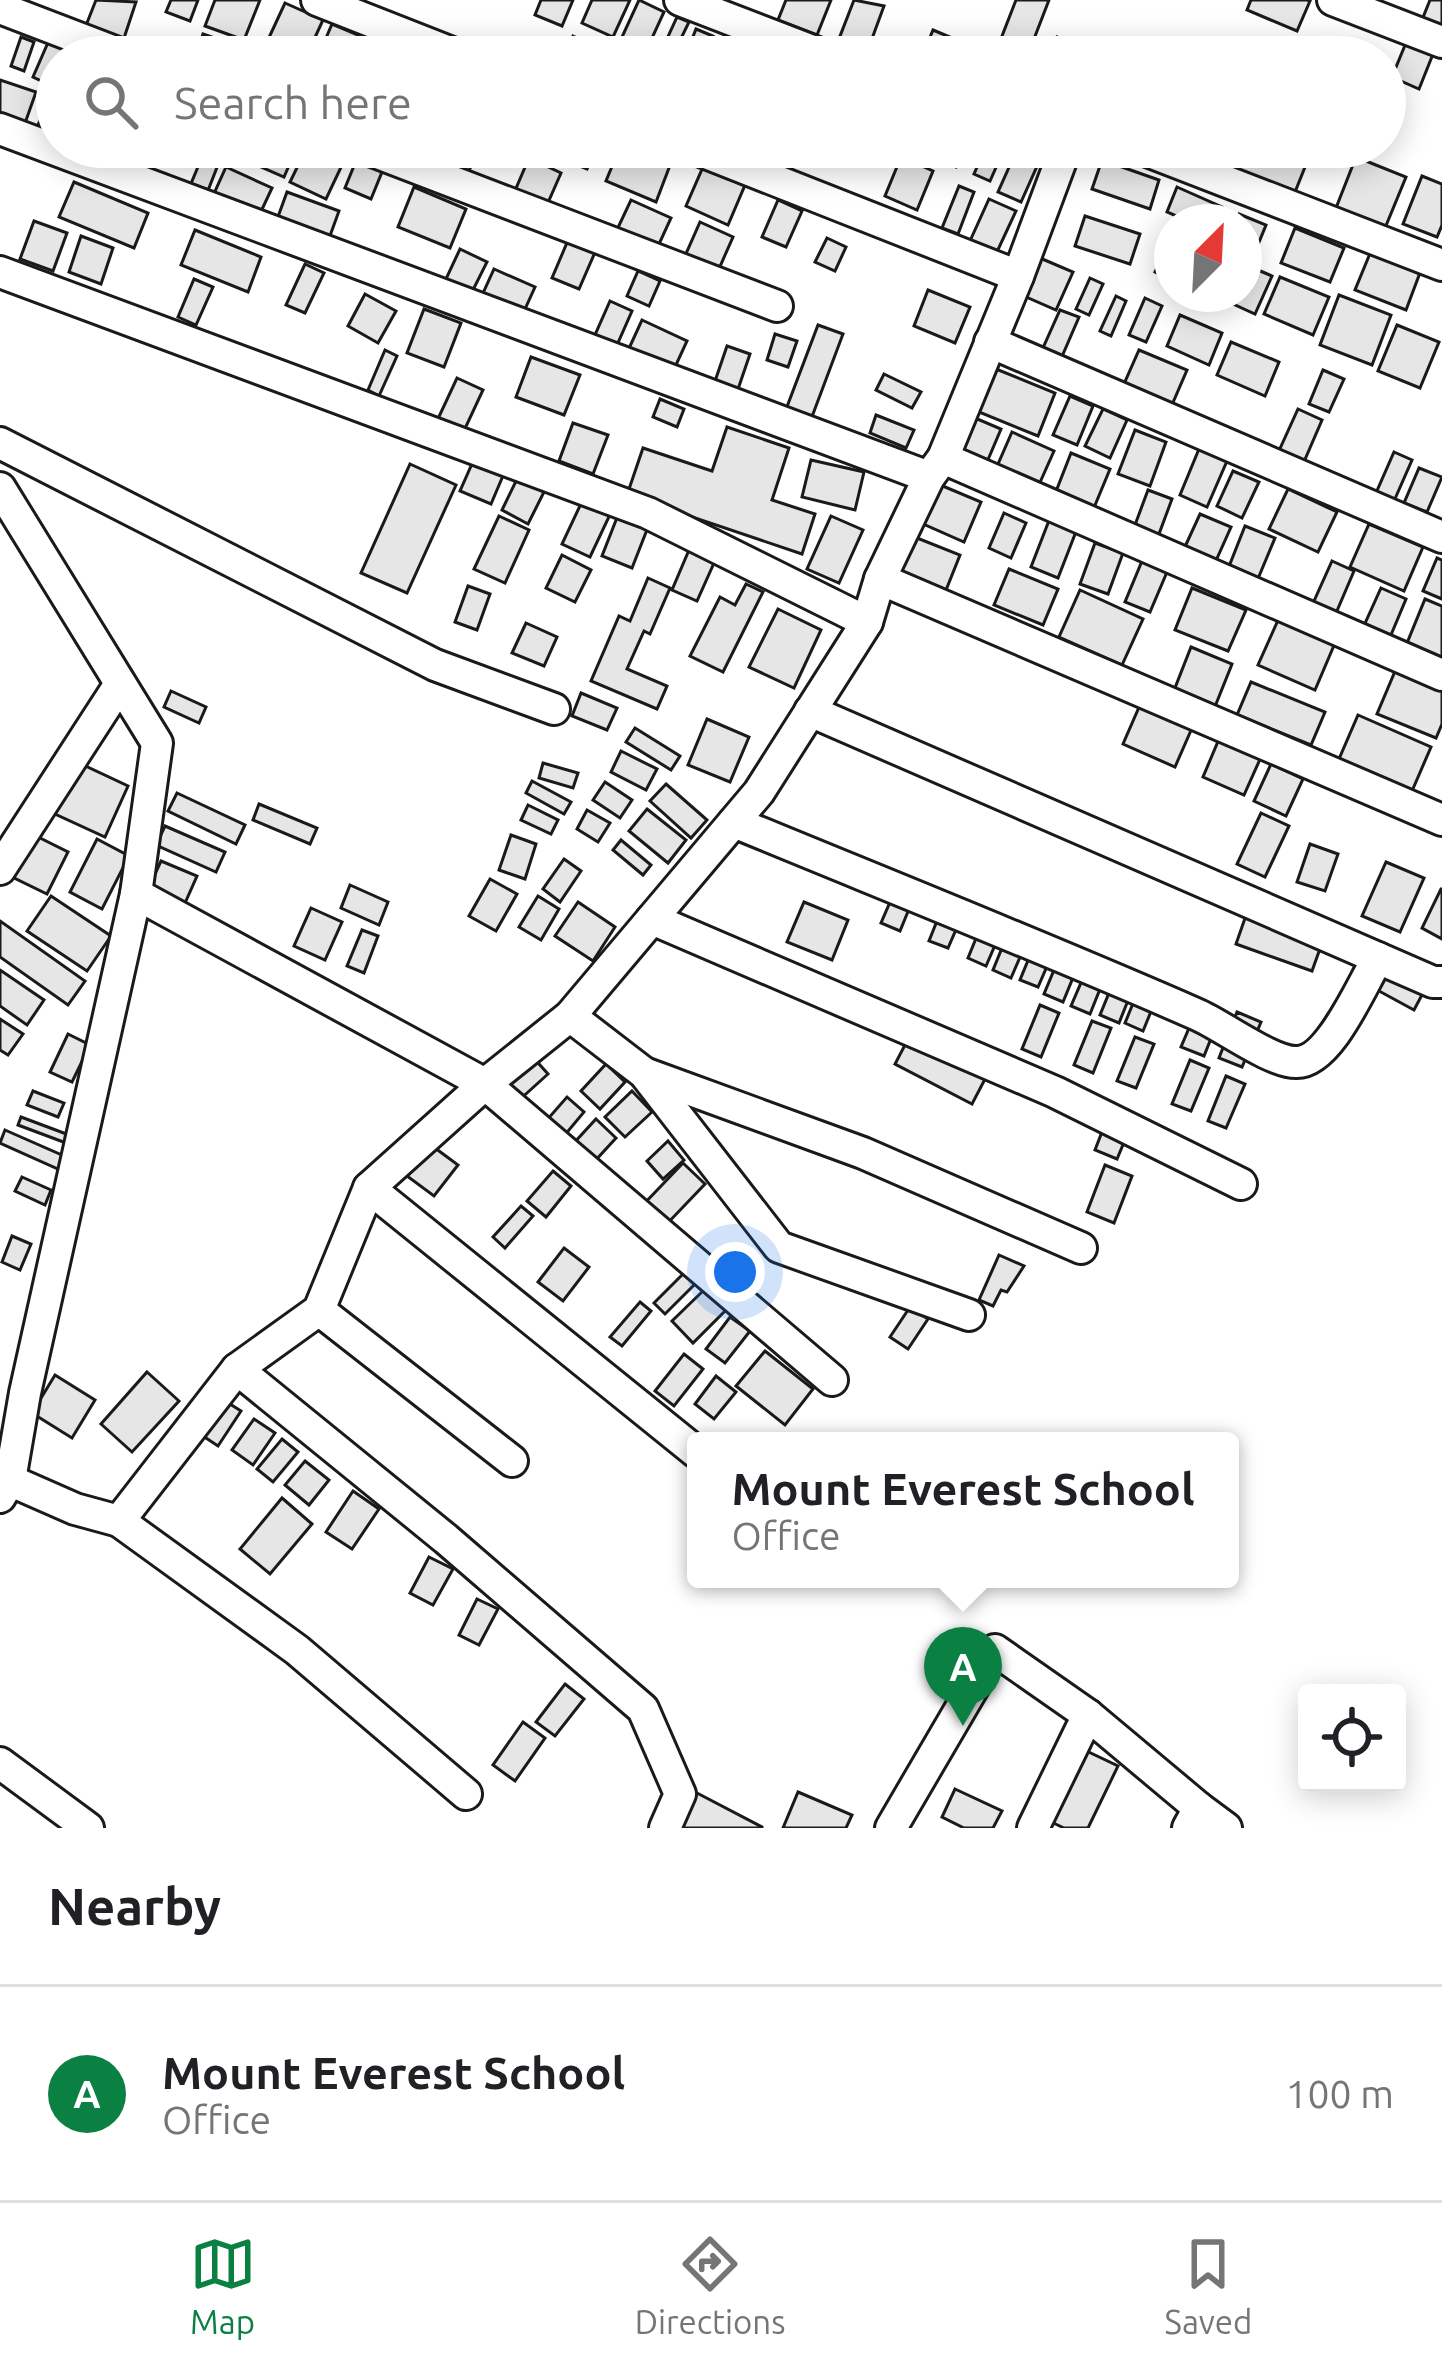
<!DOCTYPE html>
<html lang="en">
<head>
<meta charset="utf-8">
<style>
  body { margin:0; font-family:Ubuntu,sans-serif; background:#f2f2f2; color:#202124 }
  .controls { position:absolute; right:36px; bottom:36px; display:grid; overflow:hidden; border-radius:12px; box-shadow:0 6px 30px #0003 }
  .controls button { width:108px; height:108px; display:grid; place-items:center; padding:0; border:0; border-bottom:3px solid #e0e0e0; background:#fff; color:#202124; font:60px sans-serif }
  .compass { position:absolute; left:1154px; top:204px; width:108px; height:108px; border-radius:50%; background:#fff; box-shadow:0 6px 30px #0003; rotate:24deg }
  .you { position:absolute; left:735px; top:1272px; width:42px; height:42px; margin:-30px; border:9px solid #fff; border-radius:50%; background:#1a73e8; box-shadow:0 0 0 18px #1a73e833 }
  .badge { display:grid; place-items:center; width:78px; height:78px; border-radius:50%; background:#0b8043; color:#fff; font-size:39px; font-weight:700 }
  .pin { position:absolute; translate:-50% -99px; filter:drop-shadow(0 3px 6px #0008) }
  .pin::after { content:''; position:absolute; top:63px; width:42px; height:36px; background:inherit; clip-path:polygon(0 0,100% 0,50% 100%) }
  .popup { position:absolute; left:687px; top:1432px; width:552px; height:156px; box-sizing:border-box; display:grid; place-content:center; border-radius:12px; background:#fff; filter:drop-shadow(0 3px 9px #0005); font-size:39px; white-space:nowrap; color:#757577 }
  .popup b { font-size:45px; color:#202124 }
  .popup::after { content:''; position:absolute; left:50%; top:100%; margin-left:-24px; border:24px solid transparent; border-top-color:#fff }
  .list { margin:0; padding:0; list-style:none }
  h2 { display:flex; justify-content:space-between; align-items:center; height:156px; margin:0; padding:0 48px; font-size:51px }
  h2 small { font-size:39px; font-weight:400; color:#757577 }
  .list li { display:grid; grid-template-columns:78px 1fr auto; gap:36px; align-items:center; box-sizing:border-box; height:216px; padding:0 48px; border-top:3px solid #e0e0e0 }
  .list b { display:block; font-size:45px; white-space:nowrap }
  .list p { margin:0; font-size:39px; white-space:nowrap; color:#757577 }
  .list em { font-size:39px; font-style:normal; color:#757577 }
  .icon { flex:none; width:66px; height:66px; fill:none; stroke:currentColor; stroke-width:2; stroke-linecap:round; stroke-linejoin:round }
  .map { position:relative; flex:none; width:1442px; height:1828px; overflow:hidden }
  .search { position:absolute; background:#fff; box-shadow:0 6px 30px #0003; left:36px; right:36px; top:36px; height:132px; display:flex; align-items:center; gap:30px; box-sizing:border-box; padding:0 42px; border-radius:66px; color:#757577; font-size:45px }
  .sheet { height:372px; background:#fff }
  nav { display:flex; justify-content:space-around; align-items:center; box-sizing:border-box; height:168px; border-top:3px solid #e0e0e0; background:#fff; font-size:33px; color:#757577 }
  nav a { display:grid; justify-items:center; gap:6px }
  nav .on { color:#0b8043 }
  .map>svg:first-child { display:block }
</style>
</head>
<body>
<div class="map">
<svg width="1442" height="1828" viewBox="0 0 1442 1828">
  <rect width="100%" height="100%" fill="#fff"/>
  <!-- building -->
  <g fill="#e6e6e6" stroke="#1a1a1a" stroke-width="3">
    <path d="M96,0L136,2L123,41L85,28Z"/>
    <path d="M171,0H198L190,21L166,12Z"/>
    <path d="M215,0H260L244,40L205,26Z"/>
    <path d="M541,0H573L562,26L535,15Z"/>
    <path d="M592,0H630L613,37L582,23Z"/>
    <path d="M639,0L664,12L647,49L622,37Z"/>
    <path d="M786,0H831L817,35L778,20Z"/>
    <path d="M854,0L884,6L866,55L837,44Z"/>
    <path d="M1016,0H1049L1027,57L997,49Z"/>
    <path d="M1251,0H1307L1310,1L1297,31L1247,10Z"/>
    <path d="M1430,0H1442V28L1422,20Z"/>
    <path d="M285,3L323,20L306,57H295L266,44Z"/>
    <path d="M677,17L689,22L672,57L661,52Z"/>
    <path d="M332,24L377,43L371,57H318Z"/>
    <path d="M696,29L713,36L705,57H685Z"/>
    <path d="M933,30L990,54L988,57H922Z"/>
    <path d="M725,33L761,49L758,57H715Z"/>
    <path d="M1410,33L1437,44L1419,89L1392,77Z"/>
    <path d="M203,34L229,43L224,57H195Z"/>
    <path d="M573,36L610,53L609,57H564Z"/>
    <path d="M21,37L34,42L24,71L11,66Z"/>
    <path d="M1057,37L1095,51L1093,57H1050Z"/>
    <path d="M50,38L69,47L65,57H57L52,86L33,77Z"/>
    <path d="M0,80L36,92L23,129L0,122Z"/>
    <path d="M52,95L57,97V139L36,129Z"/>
    <path d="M104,147H142L132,172L99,159Z"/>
    <path d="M238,147H297L284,177L234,155Z"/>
    <path d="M307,147L343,163L326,199L290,182Z"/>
    <path d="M442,147H480L466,177L435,161Z"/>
    <path d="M571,147H596L587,169L565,160Z"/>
    <path d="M620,147H641L672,160L656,202L606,181Z"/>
    <path d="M772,147H799L790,167L768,157Z"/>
    <path d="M937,147H965L956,167L933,157Z"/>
    <path d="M986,147H1005L990,181L974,174Z"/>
    <path d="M1240,147H1313L1295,192L1232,167Z"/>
    <path d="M205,150L221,157L207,193L190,186Z"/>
    <path d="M1015,154L1038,164L1021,202L998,192Z"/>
    <path d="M358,156L384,167L371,199L345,188Z"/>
    <path d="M901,157L933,171L917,210L885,196Z"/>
    <path d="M1356,157L1406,177L1385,228L1336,208Z"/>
    <path d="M529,158L561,173L543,214L511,200Z"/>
    <path d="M1102,160L1159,180L1150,209L1092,189Z"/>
    <path d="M226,167L272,188L258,218L212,198Z"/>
    <path d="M703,167L745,185L728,225L686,206Z"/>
    <path d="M1422,176L1442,184V225L1437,237L1403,224Z"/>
    <path d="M74,182L148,213L134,248L59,217Z"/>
    <path d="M959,186L974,192L958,234L942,228Z"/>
    <path d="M414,187L466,209L450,248L398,227Z"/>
    <path d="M1177,187L1222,207L1215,222H1190L1167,212Z"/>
    <path d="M287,192L339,211L327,244L275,225Z"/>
    <path d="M989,199L1016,211L996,254L970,241Z"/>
    <path d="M631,200L671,218L654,255L614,236Z"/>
    <path d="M778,200L802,211L786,247L762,237Z"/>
    <path d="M1239,214L1266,225L1255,252L1244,247V222H1236Z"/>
    <path d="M1085,216L1140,234L1130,264L1075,246Z"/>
    <path d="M34,221L67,233L53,271L20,259Z"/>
    <path d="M700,222L733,237L718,271L685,256Z"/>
    <path d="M1295,228L1344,248L1330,282L1281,263Z"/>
    <path d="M195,230L261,257L248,292L181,265Z"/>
    <path d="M1172,234V280L1155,272Z"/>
    <path d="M81,236L113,248L101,284L69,272Z"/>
    <path d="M569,238L596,250L579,289L552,278Z"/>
    <path d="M827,238L846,247L835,271L815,262Z"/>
    <path d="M460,249L487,262L471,294L445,281Z"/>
    <path d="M1371,251L1421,270L1406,310L1355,290Z"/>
    <path d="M1040,258L1073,272L1056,310L1024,296Z"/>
    <path d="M305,264L324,273L305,313L286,305Z"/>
    <path d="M494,269L535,287L520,320L479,302Z"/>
    <path d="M1258,270L1272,276L1255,314L1220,298L1222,294H1244V286L1250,289Z"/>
    <path d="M638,271L660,281L649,306L627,296Z"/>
    <path d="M1280,277L1329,297L1313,335L1264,314Z"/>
    <path d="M1090,278L1103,284L1089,315L1076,309Z"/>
    <path d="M194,279L213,287L196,325L178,317Z"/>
    <path d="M928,290L970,307L955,343L914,326Z"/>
    <path d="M365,294L396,311L378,343L348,326Z"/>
    <path d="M1339,295L1391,315L1372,365L1320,345Z"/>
    <path d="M1116,296L1126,301L1111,336L1100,331Z"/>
    <path d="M1145,298L1162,306L1146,342L1129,335Z"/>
    <path d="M610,301L632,311L613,354L591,344Z"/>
    <path d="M424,309L461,323L444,367L407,353Z"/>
    <path d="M1060,310L1079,317L1057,368L1038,359Z"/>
    <path d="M1180,315L1222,333L1209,365L1167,346Z"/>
    <path d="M642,320L687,341L670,378L625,357Z"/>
    <path d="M818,325L843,334L810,422L785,412Z"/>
    <path d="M1397,325L1439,342L1420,388L1378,371Z"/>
    <path d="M775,334L797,341L788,367L767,360Z"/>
    <path d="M1231,342L1279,362L1265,396L1217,375Z"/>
    <path d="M727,346L750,354L736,395L713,387Z"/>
    <path d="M385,350L397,356L379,396L368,390Z"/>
    <path d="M1139,350L1187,370L1168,414L1120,393Z"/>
    <path d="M531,357L580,375L564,415L516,397Z"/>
    <path d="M991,367L1055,393L1038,436L974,410Z"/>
    <path d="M1323,370L1344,379L1329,412L1309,404Z"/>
    <path d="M884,374L921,392L912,408L876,390Z"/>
    <path d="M457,378L483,390L462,435L436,423Z"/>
    <path d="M1070,396L1093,406L1077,445L1053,435Z"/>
    <path d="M660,399L684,409L677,427L653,417Z"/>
    <path d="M1103,409L1127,420L1110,458L1085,446Z"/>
    <path d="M1298,409L1322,420L1303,464L1278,453Z"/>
    <path d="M876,415L914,430L906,448L870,433Z"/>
    <path d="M968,415L1001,429L984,469L951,455Z"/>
    <path d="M573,423L608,435L593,474L559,461Z"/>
    <path d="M727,427L789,448L772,500L815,514L802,554L627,495L643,448L712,471Z"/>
    <path d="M1135,430L1166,442L1150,486L1118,474Z"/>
    <path d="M1012,432L1054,451L1037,489L995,471Z"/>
    <path d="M1199,449L1227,461L1207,507L1180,495Z"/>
    <path d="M1394,452L1412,460L1394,501L1376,493Z"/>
    <path d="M1071,453L1110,469L1093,510L1055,494Z"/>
    <path d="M475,457L505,471L491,504L460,491Z"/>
    <path d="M811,460L864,472L855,510L802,497Z"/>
    <path d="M410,464L456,485L407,593L361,573Z"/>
    <path d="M1419,468L1442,477L1427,512L1404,503Z"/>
    <path d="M1233,471L1259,482L1242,518L1217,506Z"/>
    <path d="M517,479L544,492L528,524L502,510Z"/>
    <path d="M938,484L981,502L964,542L921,523Z"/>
    <path d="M1288,489L1337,512L1318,552L1269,529Z"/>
    <path d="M1148,490L1172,499L1156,542L1132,533Z"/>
    <path d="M586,493L614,506L590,557L562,544Z"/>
    <path d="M620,510L650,522L632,568L602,556Z"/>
    <path d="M1004,513L1026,523L1011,558L989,548Z"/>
    <path d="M1200,514L1231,527L1214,565L1183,551Z"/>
    <path d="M499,516L529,530L505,583L474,569Z"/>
    <path d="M831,516L863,530L839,583L807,569Z"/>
    <path d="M1050,518L1077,529L1058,578L1031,567Z"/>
    <path d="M1369,524L1423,547L1404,591L1350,567Z"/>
    <path d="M1245,526L1275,538L1257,581L1228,569Z"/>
    <path d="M907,534L960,555L946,590L893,568Z"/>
    <path d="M692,543L718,554L697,601L672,590Z"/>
    <path d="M1095,543L1123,553L1108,594L1080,584Z"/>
    <path d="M562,555L591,570L575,602L546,588Z"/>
    <path d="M1437,558L1442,560V599L1423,591Z"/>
    <path d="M1142,561L1167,572L1150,612L1125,602Z"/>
    <path d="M1332,561L1354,571L1333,620L1310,610Z"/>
    <path d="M1009,569L1058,589L1043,625L994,605Z"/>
    <path d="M648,578L670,588L650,634L644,631L627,669L667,686L657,709L591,681L619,616L630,621Z"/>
    <path d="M746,584L763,592L723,672L690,656L720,597L735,605Z"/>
    <path d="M468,586L490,594L477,630L455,622Z"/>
    <path d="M1192,588L1246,610L1228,651L1175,630Z"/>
    <path d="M1381,588L1406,599L1388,642L1362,630Z"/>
    <path d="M1080,590L1143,619L1122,665L1059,637Z"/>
    <path d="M1425,599L1442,606V668L1403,653Z"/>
    <path d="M778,609L821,630L794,688L749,667Z"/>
    <path d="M1279,618L1335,643L1315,690L1258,665Z"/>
    <path d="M526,623L557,637L544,666L512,653Z"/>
    <path d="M1191,647L1232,664L1214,709L1173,693Z"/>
    <path d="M1396,669L1442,687V724L1436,738L1377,714Z"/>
    <path d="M1251,682L1325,712L1311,745L1237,715Z"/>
    <path d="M171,691L206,707L199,723L164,707Z"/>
    <path d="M581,693L617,708L607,730L572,716Z"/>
    <path d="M1140,705L1192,728L1175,767L1123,744Z"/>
    <path d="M1358,715L1431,747L1412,791L1339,759Z"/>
    <path d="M707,719L749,737L730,782L688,765Z"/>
    <path d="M635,728L680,756L671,770L626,742Z"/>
    <path d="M1219,739L1261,757L1244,795L1203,777Z"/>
    <path d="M621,751L657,769L646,790L611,772Z"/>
    <path d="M79,763L128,786L105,837L55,814Z"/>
    <path d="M543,763L578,773L573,788L539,778Z"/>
    <path d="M1271,764L1303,779L1286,816L1254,801Z"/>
    <path d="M532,781L571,802L564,814L526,793Z"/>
    <path d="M605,782L632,800L620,818L593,800Z"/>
    <path d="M666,784L707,820L691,838L650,801Z"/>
    <path d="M177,793L245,825L236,844L168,811Z"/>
    <path d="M259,804L317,828L310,844L253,820Z"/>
    <path d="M528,805L558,820L551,834L521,820Z"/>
    <path d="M647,809L686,840L668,863L629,831Z"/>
    <path d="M587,810L610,823L598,842L577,829Z"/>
    <path d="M1261,813L1289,826L1265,877L1237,864Z"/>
    <path d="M165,826L225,852L216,872L156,845Z"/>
    <path d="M26,831L68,852L47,894L4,873Z"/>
    <path d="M511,835L536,844L525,879L499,870Z"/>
    <path d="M97,839L129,856L102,909L70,892Z"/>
    <path d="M621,840L651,865L643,875L613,850Z"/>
    <path d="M1310,844L1338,854L1325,891L1297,882Z"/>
    <path d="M564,859L581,871L560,902L543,889Z"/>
    <path d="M161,861L197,876L185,903L149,887Z"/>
    <path d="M1386,862L1424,878L1400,932L1362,916Z"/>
    <path d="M490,879L517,894L496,931L469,916Z"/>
    <path d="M900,879L918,887L900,931L881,923Z"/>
    <path d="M350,885L388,902L379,925L341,908Z"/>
    <path d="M1441,889H1442V939L1422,928Z"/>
    <path d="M51,896L111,936L87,971L27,931Z"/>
    <path d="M538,896L559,909L541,940L519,927Z"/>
    <path d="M947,896L967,904L948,948L929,941Z"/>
    <path d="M578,902L615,927L593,961L555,936Z"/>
    <path d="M804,902L848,920L832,960L787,942Z"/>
    <path d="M1250,904L1326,932L1312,971L1236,944Z"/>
    <path d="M311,908L342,922L325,960L294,946Z"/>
    <path d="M986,914L1005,922L986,966L968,958Z"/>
    <path d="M0,921L85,981L68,1005L0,957Z"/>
    <path d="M1011,926L1030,934L1011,978L993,970Z"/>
    <path d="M362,930L378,936L364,973L347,966Z"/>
    <path d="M1038,936L1057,943L1038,987L1020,980Z"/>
    <path d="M1387,949L1433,974L1414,1010L1368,985Z"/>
    <path d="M1062,951L1081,958L1063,1002L1044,994Z"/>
    <path d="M1090,962L1108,969L1090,1014L1071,1006Z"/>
    <path d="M0,970L44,1000L27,1025L0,1006Z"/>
    <path d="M1118,971L1137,978L1119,1023L1100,1015Z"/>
    <path d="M1143,979L1161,987L1143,1031L1125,1023Z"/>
    <path d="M1040,1005L1059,1013L1041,1057L1022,1049Z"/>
    <path d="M1198,1007L1220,1016L1204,1056L1181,1047Z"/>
    <path d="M1237,1012L1261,1022L1242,1067L1219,1058Z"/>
    <path d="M0,1019L23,1034L8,1055L0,1050Z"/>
    <path d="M918,1020L995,1060L972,1104L895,1064Z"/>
    <path d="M1092,1021L1111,1028L1093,1073L1074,1065Z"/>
    <path d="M68,1034L90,1045L72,1082L50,1072Z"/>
    <path d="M1135,1037L1154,1044L1136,1088L1117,1081Z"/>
    <path d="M531,1055L548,1074L517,1102L499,1083Z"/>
    <path d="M1190,1060L1209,1068L1191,1111L1172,1104Z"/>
    <path d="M606,1064L625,1082L600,1109L581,1091Z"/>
    <path d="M1226,1076L1245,1084L1226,1128L1208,1121Z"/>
    <path d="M33,1091L64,1103L58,1117L27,1105Z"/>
    <path d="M632,1091L652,1112L625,1137L605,1117Z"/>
    <path d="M567,1097L584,1112L564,1136L546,1121Z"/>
    <path d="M1112,1106L1135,1116L1117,1159L1095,1150Z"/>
    <path d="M21,1117L69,1135L66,1143L18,1125Z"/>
    <path d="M596,1119L616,1138L593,1163L573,1144Z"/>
    <path d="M5,1130L64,1156L58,1169L0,1143Z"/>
    <path d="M668,1141L684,1160L663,1179L647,1161Z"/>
    <path d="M431,1145L458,1165L434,1196L407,1176Z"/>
    <path d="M683,1163L705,1184L663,1228L641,1207Z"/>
    <path d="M1105,1165L1132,1176L1114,1223L1087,1212Z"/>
    <path d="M553,1171L571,1186L546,1217L527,1201Z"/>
    <path d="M22,1177L51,1190L45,1205L15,1191Z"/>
    <path d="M521,1206L533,1216L505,1248L493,1237Z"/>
    <path d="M12,1236L31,1244L20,1270L2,1262Z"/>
    <path d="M564,1248L589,1267L563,1301L538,1282Z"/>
    <path d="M999,1255L1024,1266L1007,1292L1001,1290L993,1306L979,1300Z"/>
    <path d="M685,1272L696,1283L665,1314L654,1303Z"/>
    <path d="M706,1288L727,1309L693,1343L672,1321Z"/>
    <path d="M640,1302L651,1311L622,1346L610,1337Z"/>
    <path d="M910,1307L928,1319L908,1349L890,1337Z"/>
    <path d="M730,1317L750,1331L725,1363L706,1349Z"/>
    <path d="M765,1351L813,1389L785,1425L736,1386Z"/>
    <path d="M684,1354L703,1369L674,1406L655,1391Z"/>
    <path d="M147,1372L179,1401L132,1452L101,1424Z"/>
    <path d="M55,1375L95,1400L72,1438L32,1413Z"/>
    <path d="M716,1376L736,1392L714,1419L695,1404Z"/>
    <path d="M222,1399L241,1411L218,1446L200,1434Z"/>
    <path d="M254,1419L275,1433L253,1465L232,1450Z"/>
    <path d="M282,1439L298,1452L273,1482L257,1469Z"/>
    <path d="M305,1461L329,1480L309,1505L285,1485Z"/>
    <path d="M353,1491L379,1509L352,1549L326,1532Z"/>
    <path d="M282,1498L312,1524L270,1574L240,1549Z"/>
    <path d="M429,1557L453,1569L433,1605L410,1593Z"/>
    <path d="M477,1599L498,1609L479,1645L459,1635Z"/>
    <path d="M565,1684L584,1699L555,1736L536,1722Z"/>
    <path d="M523,1722L545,1738L515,1781L493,1765Z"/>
    <path d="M1076,1746L1118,1766L1088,1828H1064L1041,1817Z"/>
    <path d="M955,1789L1002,1811L993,1828H964L942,1817Z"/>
    <path d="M798,1792L852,1815L846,1828H783Z"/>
    <path d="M697,1793L762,1827V1828H679Z"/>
  </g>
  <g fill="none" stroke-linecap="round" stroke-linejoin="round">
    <defs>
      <g id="street">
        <path d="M317,0L462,57"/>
        <path d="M680,0L828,57"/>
        <path d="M1333,0L1442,42"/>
        <path d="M0,8L128,57"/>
        <path d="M0,129L929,477"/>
        <path d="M362,147L777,306"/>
        <path d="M691,147L1018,276L1066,147"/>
        <path d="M1137,147L1442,265"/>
        <path d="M0,272L648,513L867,622"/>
        <path d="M990,342L1442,537"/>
        <path d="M0,443L435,665L554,709"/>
        <path d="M943,458L1442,675"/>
        <path d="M0,488L157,743L136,894L25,1393L10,1480L0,1497"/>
        <path d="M880,579L1442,820"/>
        <path d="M810,711L1433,982H1442"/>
        <path d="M734,822C889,886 1045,948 1198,1015C1223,1026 1272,1063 1297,1062C1330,1062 1362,984 1378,958"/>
        <path d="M0,869L120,684"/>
        <path d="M136,894L485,1084L570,1016L759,792L867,622L880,579L929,477L943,458L1018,276"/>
        <path d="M652,919L1055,1092L1241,1184"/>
        <path d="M570,1016L644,1073L779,1247L969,1315"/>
        <path d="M644,1073L863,1153L1081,1248"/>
        <path d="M369,1188L696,1452"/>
        <path d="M319,1310L512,1461"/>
        <path d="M237,1369L446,1539L643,1709L680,1794L665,1828"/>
        <path d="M0,1476L75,1509L119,1521L237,1369L319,1310L369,1188L485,1084L832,1380"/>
        <path d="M119,1521L297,1650L466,1794"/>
        <path d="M0,1763L88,1828"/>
        <path d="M891,1828L995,1650L1088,1715L1199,1808"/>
        <path d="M1033,1828L1088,1715"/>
        <path d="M1188,1828L1199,1808L1226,1828"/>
      </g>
    </defs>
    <!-- street casing -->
    <use href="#street" stroke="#1a1a1a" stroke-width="36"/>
    <!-- street -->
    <use href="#street" stroke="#fff" stroke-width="30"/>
  </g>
</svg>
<div class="controls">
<button><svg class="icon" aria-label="locate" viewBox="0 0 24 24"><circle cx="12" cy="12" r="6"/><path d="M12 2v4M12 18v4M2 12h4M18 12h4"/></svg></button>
</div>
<svg class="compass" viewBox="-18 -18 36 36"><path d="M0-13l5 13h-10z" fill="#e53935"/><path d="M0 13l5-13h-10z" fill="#757577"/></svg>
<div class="you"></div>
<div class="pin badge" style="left:963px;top:1726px">A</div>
<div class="popup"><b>Mount Everest School</b>Office</div>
<div class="search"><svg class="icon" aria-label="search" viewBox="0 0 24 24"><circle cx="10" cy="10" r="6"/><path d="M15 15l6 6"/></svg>Search here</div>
</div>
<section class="sheet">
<h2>Nearby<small></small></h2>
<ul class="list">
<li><span class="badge">A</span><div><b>Mount Everest School</b><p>Office</p></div><em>100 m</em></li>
</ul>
</section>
<nav>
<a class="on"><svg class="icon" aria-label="map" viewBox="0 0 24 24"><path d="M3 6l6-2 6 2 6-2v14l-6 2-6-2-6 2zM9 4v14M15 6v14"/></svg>Map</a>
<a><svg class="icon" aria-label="directions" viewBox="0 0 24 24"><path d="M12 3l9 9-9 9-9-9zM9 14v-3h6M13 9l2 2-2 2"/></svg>Directions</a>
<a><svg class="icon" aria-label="saved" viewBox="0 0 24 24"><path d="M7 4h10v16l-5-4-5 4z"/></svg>Saved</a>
</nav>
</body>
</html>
